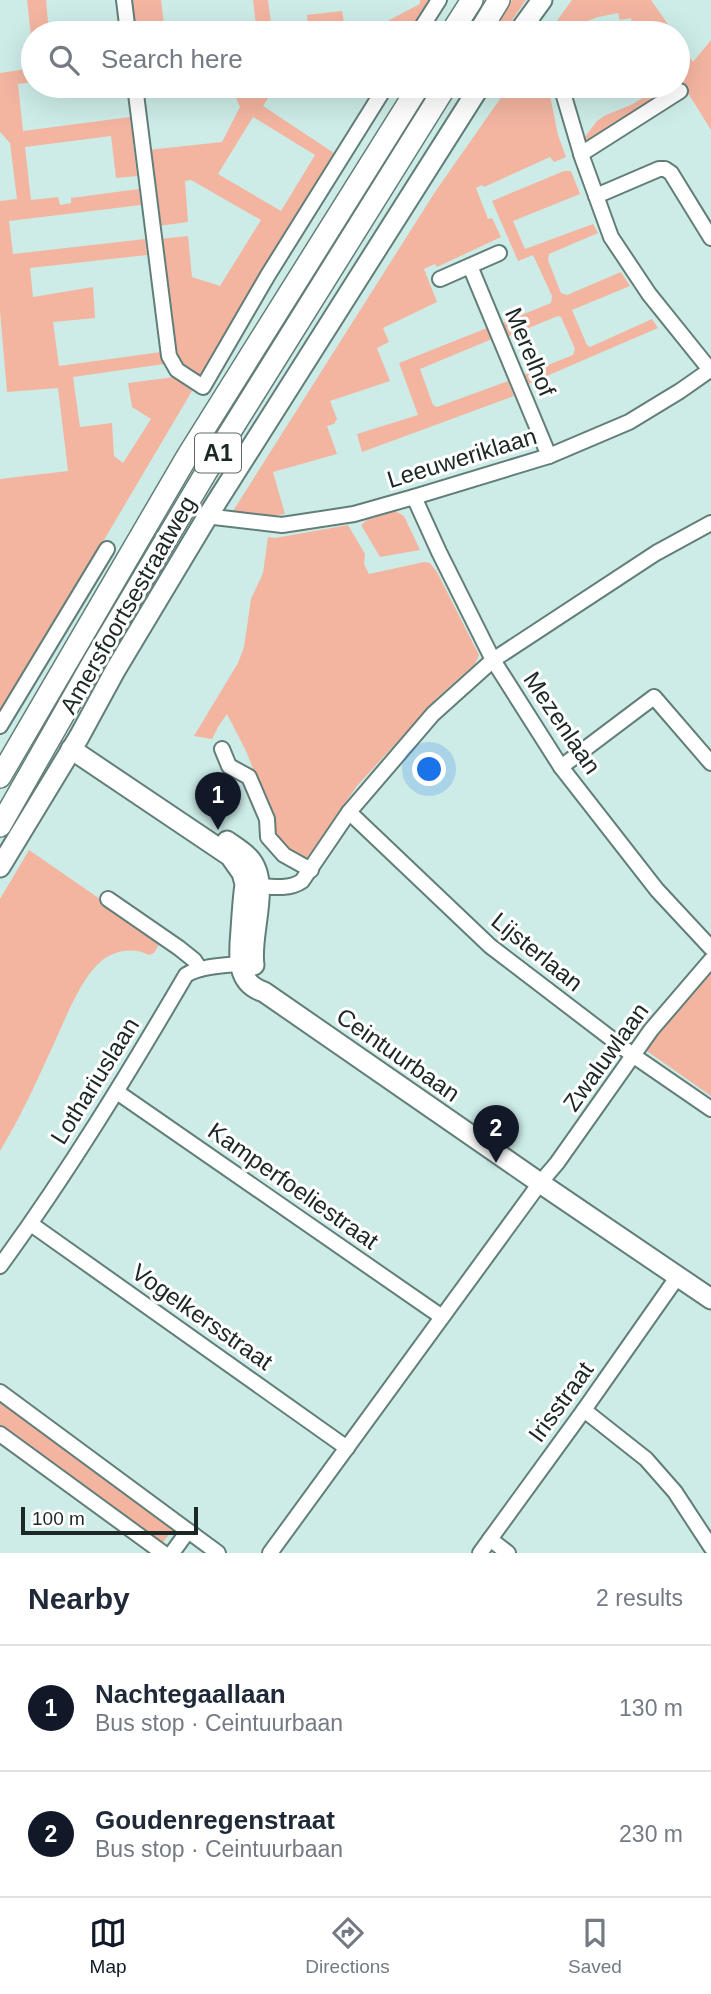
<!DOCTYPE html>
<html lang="en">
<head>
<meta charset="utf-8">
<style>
  body { margin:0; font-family:Helvetica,sans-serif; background:#f6f6f7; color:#1f2937 }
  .scale { position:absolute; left:21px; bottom:18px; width:177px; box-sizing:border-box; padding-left:7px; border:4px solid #1c2826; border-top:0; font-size:19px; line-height:24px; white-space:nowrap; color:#1c2826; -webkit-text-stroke:5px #fff; paint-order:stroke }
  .you { position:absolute; left:430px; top:770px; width:24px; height:24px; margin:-18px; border:5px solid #fff; border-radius:50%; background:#1a73e8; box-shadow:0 0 0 10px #1a73e833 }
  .badge { display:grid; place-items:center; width:46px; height:46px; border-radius:50%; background:#111827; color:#fff; font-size:23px; font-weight:700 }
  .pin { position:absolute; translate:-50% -58px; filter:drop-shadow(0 2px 4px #0008) }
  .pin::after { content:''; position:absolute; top:37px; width:24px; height:21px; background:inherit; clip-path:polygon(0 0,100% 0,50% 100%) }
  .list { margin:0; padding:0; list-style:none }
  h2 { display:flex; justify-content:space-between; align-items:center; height:91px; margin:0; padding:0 28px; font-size:30px }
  h2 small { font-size:23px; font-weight:400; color:#747a83 }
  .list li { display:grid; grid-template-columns:46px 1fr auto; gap:21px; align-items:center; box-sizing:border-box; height:126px; padding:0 28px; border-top:2px solid #e0e1e3 }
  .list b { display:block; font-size:26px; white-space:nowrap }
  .list p { margin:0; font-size:23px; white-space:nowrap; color:#747a83 }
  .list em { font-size:23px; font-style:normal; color:#747a83 }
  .icon { flex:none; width:38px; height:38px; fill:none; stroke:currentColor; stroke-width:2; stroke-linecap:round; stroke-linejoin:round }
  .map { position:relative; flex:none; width:711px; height:1553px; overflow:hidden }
  .search { position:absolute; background:#fff; box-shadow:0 7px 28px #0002; left:21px; right:21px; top:21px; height:77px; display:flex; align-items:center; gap:18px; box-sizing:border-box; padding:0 24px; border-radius:38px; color:#747a83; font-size:26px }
  .sheet { height:343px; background:#fff }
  nav { display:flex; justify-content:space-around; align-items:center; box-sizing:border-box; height:98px; border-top:2px solid #e0e1e3; background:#fff; font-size:19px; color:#747a83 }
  nav a { display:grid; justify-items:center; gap:4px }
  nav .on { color:#111827 }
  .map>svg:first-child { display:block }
</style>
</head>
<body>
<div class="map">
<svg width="711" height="1553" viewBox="0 0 711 1553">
  <rect width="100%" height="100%" fill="#cdece7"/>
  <!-- green -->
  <g fill="#f3b5a0" fill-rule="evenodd">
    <path d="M27,0H46L49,33H33V54Z"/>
    <path d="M130,0H161L165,33H134Z"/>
    <path d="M253,0H268L272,30L308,27L307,15L342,11L346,33H257Z"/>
    <path d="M420,0H432L412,33H379L372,29L420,4Z"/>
    <path d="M512,0H526L503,33H491Z"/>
    <path d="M572,0H651L674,33H641L640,30L633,31L631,18L620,20L618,13L598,17L556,33H548Z"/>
    <path d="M711,40V130L683,85L586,149L584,138L597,121L604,116L633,104L661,86H678V56L686,51L693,62Z"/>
    <path d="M33,68V82L18,84L23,131L130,117L137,176L116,178L111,136L25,147L31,200L58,197L60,205L71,203V198L139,189L141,205L9,221L13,254L145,239L147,255L30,268L33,297L93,287L95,318L53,322L59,366L161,352L164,364L73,377L80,427L112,423L114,456L123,463L151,419L132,407L128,383L175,377L192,391L0,716V479L68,471L58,388L7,392L0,311V201L17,199L10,143L0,132V73Z"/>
    <path d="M231,86H276L263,106L337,155L201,376L186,367L175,355L159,239L188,236L192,277L220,286L261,220L191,180L185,181L188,222L158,226L148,150L222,142L240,107ZM253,117L315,155L281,211L218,174Z"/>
    <path d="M509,86H548L558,135L566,157L554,162L550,157L484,187L482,185L476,188L488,219L492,218L501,237L437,267L435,264L424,269L437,302L383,328L389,342L377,348L390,381L330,401L337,419L334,424L327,426L337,454L273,472L285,514L264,517L233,511L435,192Z"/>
    <path d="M564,171H571L580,194L513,221L525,249L593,224L598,233L549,254L548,260L561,293L567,295L621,272L630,286L572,310L587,345L590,347L652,319L658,328L521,387L518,377L573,355L575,349L561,317L558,316L502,339L497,325L551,303L552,296L533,255L518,261L492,201Z"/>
    <path d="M487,328L492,339L420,369L433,405L437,407L508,381L514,396L362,452L357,434L418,415L399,363Z"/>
    <path d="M395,511L404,516L420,550L380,557L361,525L367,520Z"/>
    <path d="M348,525L365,554L364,564L369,574L424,562L430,563L437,572L479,655L475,664L437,698L357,786L306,859L282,846L272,830L275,824L246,751L227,714L218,727L212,739L194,736L238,663L244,647L251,599L263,573L268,537L275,538Z"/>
    <path d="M29,850L161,941L154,953L149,955C133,947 113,950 99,963C80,981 67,1015 56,1039C39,1076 22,1115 0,1151V899Z"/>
    <path d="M711,964V1096L644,1049Z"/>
    <path d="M0,1400L174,1528L161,1545L0,1428Z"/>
  </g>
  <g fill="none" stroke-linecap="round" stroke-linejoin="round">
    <defs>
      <g id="minor">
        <path d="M124,0L128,33"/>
        <path d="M528,20L540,33"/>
        <path d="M418,33L439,0"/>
        <path d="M135,86L169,356L177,370L203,387L268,275L386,86"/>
        <path d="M561,86L582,157L611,237L649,294L711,371"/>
        <path d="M581,154L680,91"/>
        <path d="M596,196L659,169H665L671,173L711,238"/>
        <path d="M470,266L549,456"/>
        <path d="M440,279L499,253"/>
        <path d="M414,497L439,552L493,660L561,767L657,890L711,948"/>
        <path d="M209,514L214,517L282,525L354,514L414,497L549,456L629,422L680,391L710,370"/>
        <path d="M0,726L107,549"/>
        <path d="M222,749L229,766L249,777L267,819L268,837L284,855L311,870"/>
        <path d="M561,767L654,697L711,763"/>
        <path d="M349,812L490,946L634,1056L711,1109"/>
        <path d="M250,885C267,886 288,891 302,881L349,812L433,714L493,660L656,553L711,523"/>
        <path d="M108,899L179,948L194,960L200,969"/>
        <path d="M117,1092L442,1317"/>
        <path d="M31,1224L347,1448"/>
        <path d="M0,1266C68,1173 128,1074 186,975C201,965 232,965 250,963"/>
        <path d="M0,1392L218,1553"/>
        <path d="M584,1410L646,1459L675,1492L711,1547"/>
        <path d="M0,1434L163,1553"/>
        <path d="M490,1539L508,1553"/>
        <path d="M172,1553L188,1531"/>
        <path d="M270,1553L540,1183L557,1163L651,1030L711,960"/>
        <path d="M480,1553L584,1410L678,1276"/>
      </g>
      <g id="major">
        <path d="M518,33L542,0"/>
        <path d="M71,749L230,856L242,873L245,884C243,899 242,914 241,930C239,954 235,983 264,992L540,1183L711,1299"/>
        <path d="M227,841C234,846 243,851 249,858C272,882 249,934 254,965"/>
        <path d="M0,867L79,737L116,669L209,514L480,86"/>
      </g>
      <g id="highway">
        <path d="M451,33L472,0"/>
        <path d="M479,33L499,0"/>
        <path d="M0,777L188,455L419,86"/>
        <path d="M0,826L94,661L227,437L446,86"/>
      </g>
    </defs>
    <!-- minor casing -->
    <use href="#minor" stroke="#627e79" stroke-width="18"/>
    <!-- major casing -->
    <use href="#major" stroke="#627e79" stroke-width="23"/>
    <!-- highway casing -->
    <use href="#highway" stroke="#627e79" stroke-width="24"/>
    <!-- minor -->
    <use href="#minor" stroke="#fff" stroke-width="14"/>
    <!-- major -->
    <use href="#major" stroke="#fff" stroke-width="19"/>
    <!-- highway -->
    <use href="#highway" stroke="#fff" stroke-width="21"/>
  </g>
  <g text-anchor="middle" stroke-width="6" stroke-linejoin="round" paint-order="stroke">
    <!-- shield labels -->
    <rect fill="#fff" stroke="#606867" stroke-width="2" x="195" y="433.5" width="46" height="39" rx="5"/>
    <g font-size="23" font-weight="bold" fill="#1c2826">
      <text x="218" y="461">A1</text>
    </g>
    <!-- street labels -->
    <g font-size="24" fill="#1c2826" stroke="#fff">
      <text transform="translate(530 352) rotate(67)" y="8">Merelhof</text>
      <text transform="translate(462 458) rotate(-17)" y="8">Leeuweriklaan</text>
      <text transform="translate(128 605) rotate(-60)" y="8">Amersfoortsestraatweg</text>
      <text transform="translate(562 723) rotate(56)" y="8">Mezenlaan</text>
      <text transform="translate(537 952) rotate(39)" y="8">Lijsterlaan</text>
      <text transform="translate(398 1055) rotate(35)" y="8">Ceintuurbaan</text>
      <text transform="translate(606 1057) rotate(-54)" y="8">Zwaluwlaan</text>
      <text transform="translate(95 1081) rotate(-58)" y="8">Lothariuslaan</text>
      <text transform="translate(293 1186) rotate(35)" y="8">Kamperfoeliestraat</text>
      <text transform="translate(202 1317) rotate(35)" y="8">Vogelkersstraat</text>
      <text transform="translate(561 1402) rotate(-54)" y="8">Irisstraat</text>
    </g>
  </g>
</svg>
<div class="scale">100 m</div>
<div class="you"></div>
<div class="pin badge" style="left:218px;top:830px">1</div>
<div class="pin badge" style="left:496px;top:1163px">2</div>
<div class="search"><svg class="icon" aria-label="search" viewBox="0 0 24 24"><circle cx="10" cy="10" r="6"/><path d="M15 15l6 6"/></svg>Search here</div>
</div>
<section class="sheet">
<h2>Nearby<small>2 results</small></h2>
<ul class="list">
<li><span class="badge">1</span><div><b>Nachtegaallaan</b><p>Bus stop · Ceintuurbaan</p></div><em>130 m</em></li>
<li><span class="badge">2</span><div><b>Goudenregenstraat</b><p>Bus stop · Ceintuurbaan</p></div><em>230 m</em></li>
</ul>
</section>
<nav>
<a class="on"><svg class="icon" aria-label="map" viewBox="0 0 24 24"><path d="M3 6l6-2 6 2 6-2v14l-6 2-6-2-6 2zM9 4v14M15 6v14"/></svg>Map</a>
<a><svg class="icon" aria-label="directions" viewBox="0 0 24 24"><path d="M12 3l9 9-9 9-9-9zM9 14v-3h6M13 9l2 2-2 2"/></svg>Directions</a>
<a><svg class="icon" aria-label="saved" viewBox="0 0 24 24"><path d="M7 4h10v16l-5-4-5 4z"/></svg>Saved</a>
</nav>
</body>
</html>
